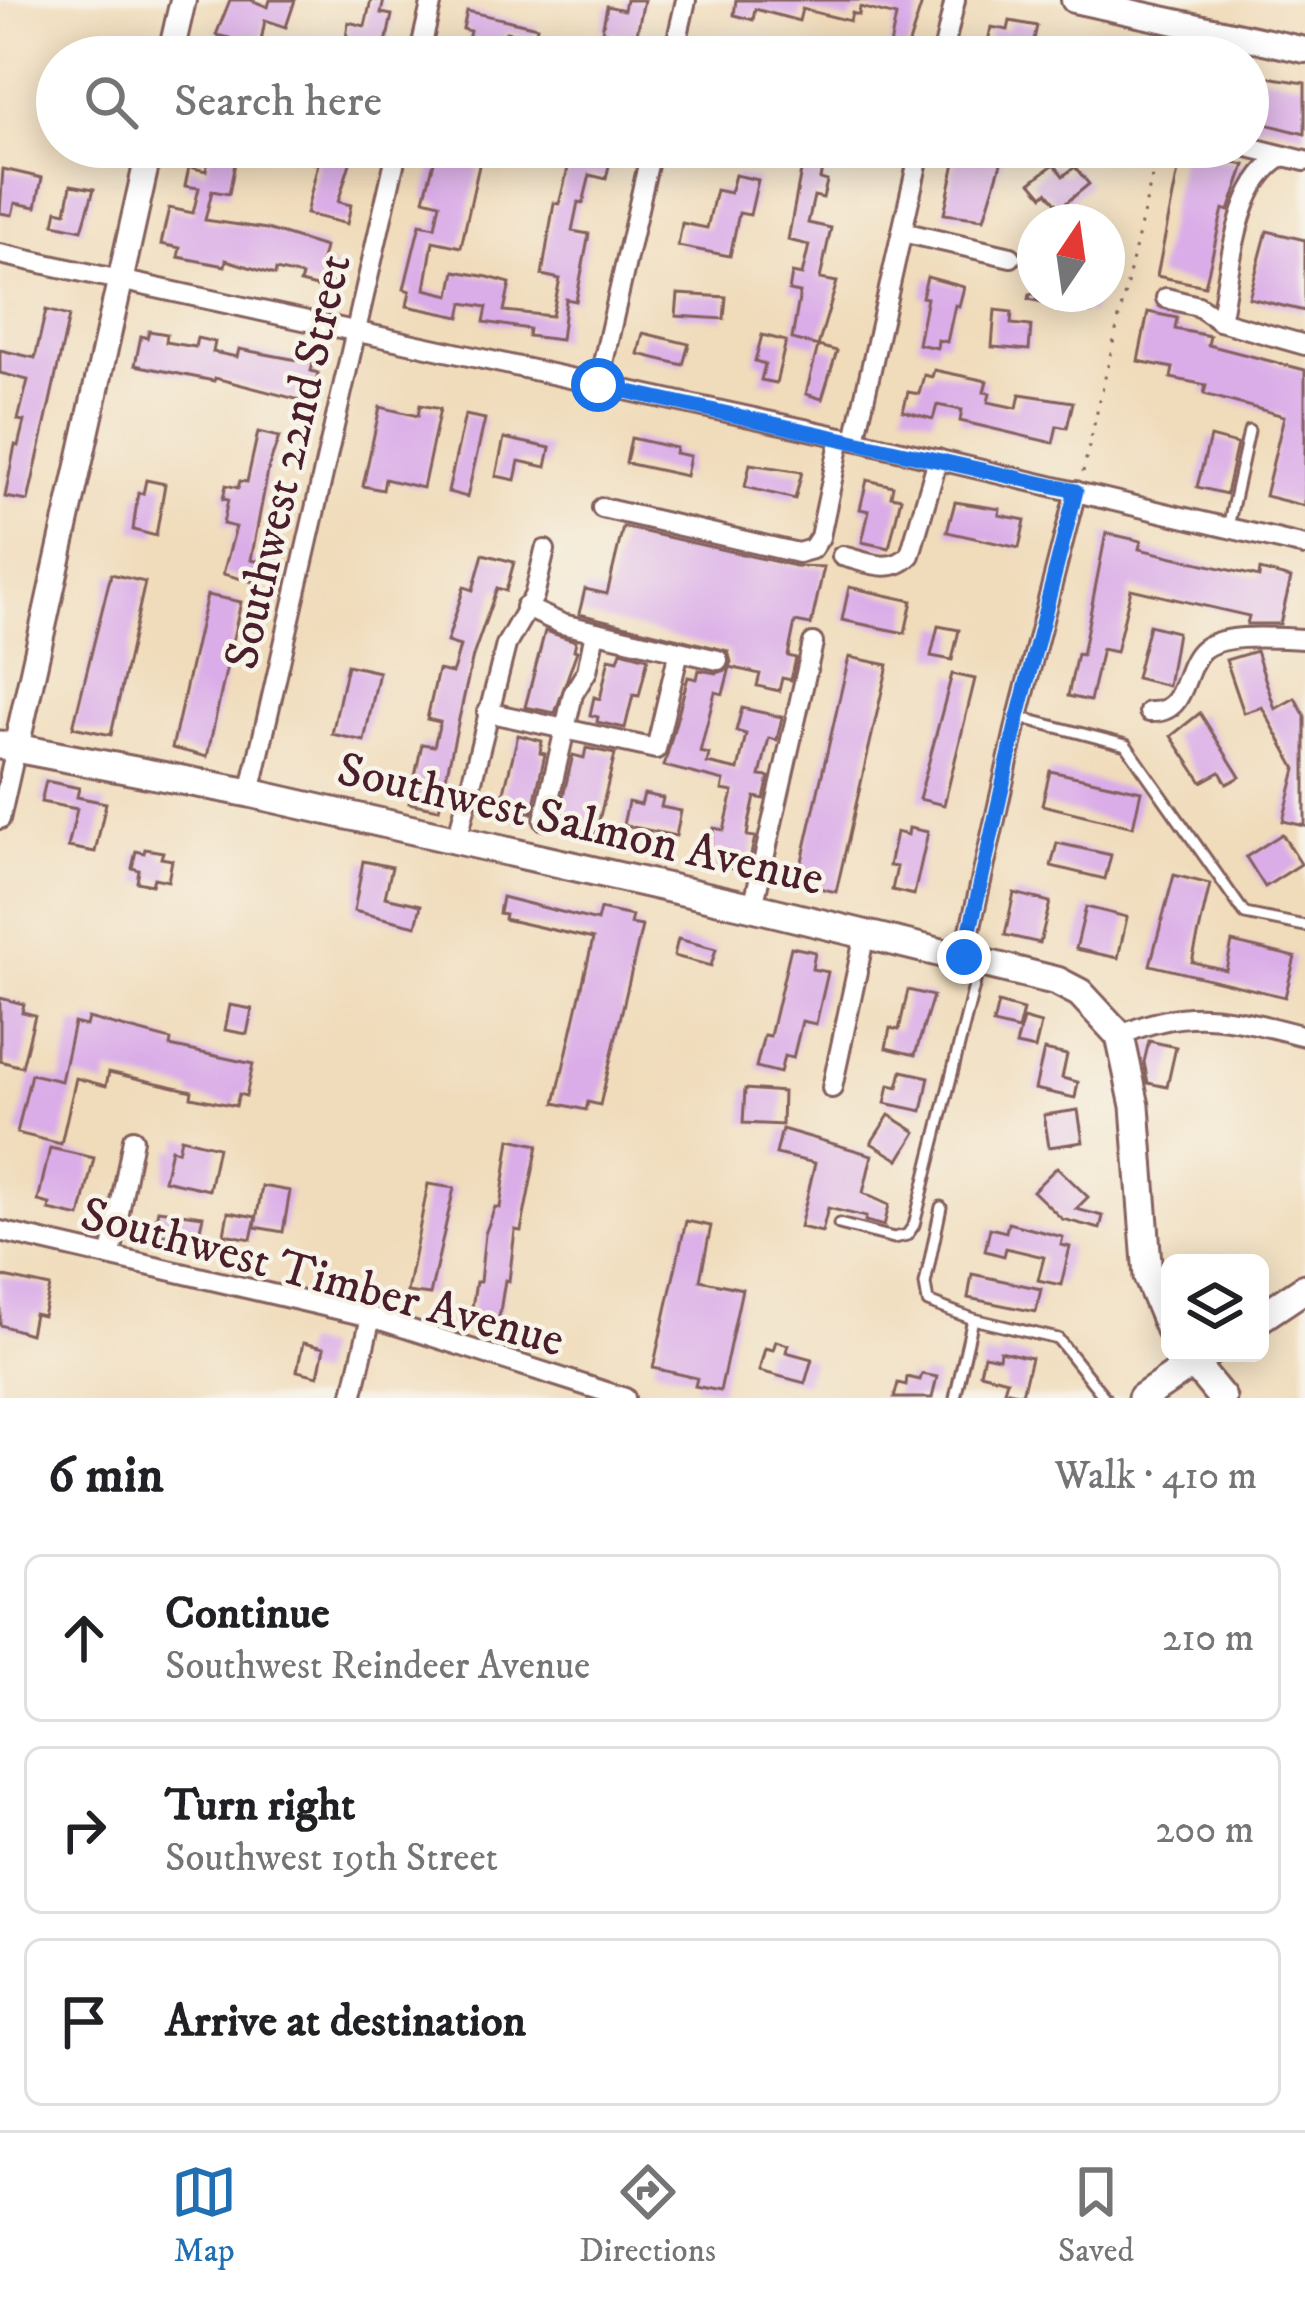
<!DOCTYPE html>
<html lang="en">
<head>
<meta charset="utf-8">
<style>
  body { margin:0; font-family:"IM FELL DW Pica",serif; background:#f6f6f6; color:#202124 }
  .controls { position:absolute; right:36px; bottom:36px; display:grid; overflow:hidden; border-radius:18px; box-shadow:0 6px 30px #0003 }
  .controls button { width:108px; height:108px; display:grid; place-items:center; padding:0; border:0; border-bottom:3px solid #e0e0e0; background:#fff; color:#202124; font:60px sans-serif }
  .compass { position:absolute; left:1017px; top:204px; width:108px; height:108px; border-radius:50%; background:#fff; box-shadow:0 6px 30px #0003; rotate:13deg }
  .stop { position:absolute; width:36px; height:36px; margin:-27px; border:9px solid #1a73e8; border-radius:50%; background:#fff }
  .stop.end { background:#1a73e8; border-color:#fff; box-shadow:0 3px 12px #0008 }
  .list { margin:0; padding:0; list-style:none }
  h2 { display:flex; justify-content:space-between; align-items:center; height:156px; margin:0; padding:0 48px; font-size:51px }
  h2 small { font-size:39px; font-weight:400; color:#757577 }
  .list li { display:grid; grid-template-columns:78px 1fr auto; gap:36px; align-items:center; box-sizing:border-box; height:168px; margin:0 24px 24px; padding:0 24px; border:3px solid #e0e0e0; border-radius:18px }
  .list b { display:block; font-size:45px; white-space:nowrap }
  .list p { margin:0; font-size:39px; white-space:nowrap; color:#757577 }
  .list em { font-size:39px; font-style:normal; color:#757577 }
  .icon { flex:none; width:66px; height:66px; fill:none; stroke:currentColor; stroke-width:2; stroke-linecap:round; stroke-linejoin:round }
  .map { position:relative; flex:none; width:1305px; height:1398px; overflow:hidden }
  .search { position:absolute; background:#fff; box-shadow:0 6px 30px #0003; left:36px; right:36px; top:36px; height:132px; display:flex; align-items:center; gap:30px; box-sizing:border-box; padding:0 42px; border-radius:66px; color:#757577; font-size:45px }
  .sheet { height:732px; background:#fff }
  nav { display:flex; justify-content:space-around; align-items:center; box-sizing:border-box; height:168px; border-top:3px solid #e0e0e0; background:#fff; font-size:33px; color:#757577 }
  nav a { display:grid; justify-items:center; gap:6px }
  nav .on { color:#1f6fb2 }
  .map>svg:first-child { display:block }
</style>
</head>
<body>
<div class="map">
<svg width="1305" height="1398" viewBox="0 0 1305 1398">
  <rect width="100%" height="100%" fill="#f7f3e8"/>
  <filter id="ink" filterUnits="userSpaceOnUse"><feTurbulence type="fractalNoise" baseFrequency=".00833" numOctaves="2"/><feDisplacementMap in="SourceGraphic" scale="24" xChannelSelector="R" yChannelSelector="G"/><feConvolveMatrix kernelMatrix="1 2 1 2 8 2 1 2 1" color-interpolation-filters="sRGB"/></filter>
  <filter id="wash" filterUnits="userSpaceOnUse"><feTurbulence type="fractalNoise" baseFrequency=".004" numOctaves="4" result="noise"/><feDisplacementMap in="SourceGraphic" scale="48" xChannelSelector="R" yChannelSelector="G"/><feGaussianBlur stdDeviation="2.7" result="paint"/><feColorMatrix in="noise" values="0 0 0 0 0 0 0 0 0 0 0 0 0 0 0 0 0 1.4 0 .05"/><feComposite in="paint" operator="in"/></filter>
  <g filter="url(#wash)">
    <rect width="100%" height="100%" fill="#f0dbba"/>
    <g id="blocks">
      <!-- building -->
      <g fill="#daace8">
        <path d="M230,0H251L268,7L270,0H295L286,27L265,20L258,57L226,52L229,38L216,35Z"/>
        <path d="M371,0H384L381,13L392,15L383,57H344L348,22L365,26Z"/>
        <path d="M626,0H644L636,38L602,31L607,6L624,10Z"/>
        <path d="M736,0H923L907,50L890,46L896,16L860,7L859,15L852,13L850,21L802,9L799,21L755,9L753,20L734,15Z"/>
        <path d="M467,11L537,27L535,37L506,32L501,57L464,55L470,31L463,29Z"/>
        <path d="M1010,21L1037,26L1030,57H985L991,27L1008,30Z"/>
        <path d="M733,43L786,47V57H733Z"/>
        <path d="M1248,74L1305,83V134L1262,123L1261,127L1248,124Z"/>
        <path d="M211,147H238L229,194L212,191L205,220L267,229L325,247L321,264L337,267L332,291L300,283L302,276L276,270L275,275L226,260L225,266L178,257L180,248L161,244L169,208L193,213L199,188L185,186L189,167L206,171Z"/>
        <path d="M316,147H355L338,202L351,205L347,224L306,214L318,164L313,163Z"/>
        <path d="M438,147H483L461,247L433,241L425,289L450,295L455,271L488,277L510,283L504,311L552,316L560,279L542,275L554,203L559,204L568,168L562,167L566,150L610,161L606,179L590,175L583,203L578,202L572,231L589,234L576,301L566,299L561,340L528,336L529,329L484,322L487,307L463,303L460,317L407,306L410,291L404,289L420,224L435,227L440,203L424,199Z"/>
        <path d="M985,147H1006L984,219L944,214L957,153L983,159Z"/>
        <path d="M1182,151L1245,165L1229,211L1223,209L1205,286L1157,276Z"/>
        <path d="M804,155L824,160L820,179L827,181L823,198L814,196L808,223L831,228L820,279L837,282L818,346L792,339L800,293L789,291L792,273L802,275L809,245L788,240Z"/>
        <path d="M1054,164L1063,176L1075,167L1089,184L1060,208L1047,192L1043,196L1031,182Z"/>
        <path d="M3,169L42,178L36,207L15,203L12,215L0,213Z"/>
        <path d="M735,175L758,180L750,215L739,213L730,256L678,246L682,223L707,228L716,190L730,193Z"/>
        <path d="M71,185L94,189L82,230L54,224L57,210L66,212Z"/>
        <path d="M1267,231L1305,240V311L1249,298Z"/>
        <path d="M927,277L964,287L959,306L955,305L947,342L938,340L937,348L918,344L927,298L922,297Z"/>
        <path d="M678,294L726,297L724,319L676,316Z"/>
        <path d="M1030,294H1095L1091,313L1029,299Z"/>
        <path d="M46,310L69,316L28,501L5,497L15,445L18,446L24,421L18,420L28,380L0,373V350L35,358Z"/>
        <path d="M995,310L1012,312L1011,324L1031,326L1029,350L992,347Z"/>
        <path d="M1148,312L1177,318L1175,329L1210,336L1208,345L1305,370V506L1265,496L1284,416L1204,394L1206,385L1171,378L1173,368L1138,361Z"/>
        <path d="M149,331L167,334L166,342L195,347L197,338L215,342L213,352L237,357L239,349L313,363L311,371L318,373L311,403L215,378L214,381L135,365L141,336L147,338Z"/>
        <path d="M643,333L689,344L683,365L638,354Z"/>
        <path d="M762,335L786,341L776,383L761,380L765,364L755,361Z"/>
        <path d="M818,346L837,351L822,399L806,394Z"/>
        <path d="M934,370L987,381L984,392L990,393L988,402L1017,408L1020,394L1073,402L1067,428L1057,426L1053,443L960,421L962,410L937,405L933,419L903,411L908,392L919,394L924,375L932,377Z"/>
        <path d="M420,405L440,409L423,488L385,479L383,490L363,486L380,407L418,416Z"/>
        <path d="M465,415L485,419L467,497L448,492Z"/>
        <path d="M258,432L279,437L269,466L251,560L266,563L262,579L254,577L253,582L223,574L236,527L223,524L228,500L223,499L226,485L238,488L240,481L247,482Z"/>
        <path d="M1210,437L1237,444L1226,494L1197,487Z"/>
        <path d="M504,438L550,448L546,467L519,461L515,480L496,476Z"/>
        <path d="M631,438L676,448L675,453L690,456L686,476L626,463Z"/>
        <path d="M750,464L802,472L795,499L745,487Z"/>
        <path d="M146,480L165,484L156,536L133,530L138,493L143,494Z"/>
        <path d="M867,480L893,486L891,496L901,498L889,548L862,542L869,511L860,509Z"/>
        <path d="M955,502L1000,509L999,515L1025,520L1019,548L947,532Z"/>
        <path d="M623,527L795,566L824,567L811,625L795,622L788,656L796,658L791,680L782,678L779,691L757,686L760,674L730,667L723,694L715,692L700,752L709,754L707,763L738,770L746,734L736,731L742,708L782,717L777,740L769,738L763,763L760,776L769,777L764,799L755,797L749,823L747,836L755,837L750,859L741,857L738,870L716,865L719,852L710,850L714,828L724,830L733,792L722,790L724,781L664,766L688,677L697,679L699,670L716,673L727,670L731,662L728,651L579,614L585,589L607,594Z"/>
        <path d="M1106,533L1141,541L1139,549L1259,577L1260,570L1291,578L1280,624H1247L1249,616L1131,589L1116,652L1102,649L1090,701L1068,696L1077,654L1082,655Z"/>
        <path d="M483,554L514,562L506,591L497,588L473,656L439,809L409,803L422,744L434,746L440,722L427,719L438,670L452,673L454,668L460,646L447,642L464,587L473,590Z"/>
        <path d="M111,574L145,582L111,735L73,727Z"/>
        <path d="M849,587L912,601L905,633L842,620Z"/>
        <path d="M207,595L241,602L207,757L172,748Z"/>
        <path d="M1149,625L1177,632L1168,686L1136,678Z"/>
        <path d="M938,626L959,630L952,660L931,656Z"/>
        <path d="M545,631L576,641L574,650L577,651L555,713L525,707Z"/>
        <path d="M621,651L648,658L639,696L633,695L625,728L597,722L598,717L590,715L594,697L600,699L609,658L618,660Z"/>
        <path d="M1256,651L1275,709L1295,698L1305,716V826L1283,821L1296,769L1262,707L1244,713L1226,660Z"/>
        <path d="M849,657L888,665L836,892L797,883Z"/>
        <path d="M347,665L379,672L364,741L332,734Z"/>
        <path d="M952,674L975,679L944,805L919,799Z"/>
        <path d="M1200,713L1240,777L1227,784L1220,772L1202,782L1171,736Z"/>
        <path d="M518,735L542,741L540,753L545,754L532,813L526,811L523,822L498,816Z"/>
        <path d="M586,748L615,754L596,833L569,827L571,816L559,813L573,755L584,758Z"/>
        <path d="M1050,771L1141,791L1133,827L1042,805Z"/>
        <path d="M46,781L79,788L77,797L106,803L95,852L68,847L77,809L41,802Z"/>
        <path d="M644,794L663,798L661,807L681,811L676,836L623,825L628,802L641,805Z"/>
        <path d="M909,828L928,832L914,895L892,890L897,867L889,866L896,832L908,835Z"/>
        <path d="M1282,834L1301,864L1265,887L1246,857Z"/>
        <path d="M1057,843L1111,855L1105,879L1051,866Z"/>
        <path d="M145,849L163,852L161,858L172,860L168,881L154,878L152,885L137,882L139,870L132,868L136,851L144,853Z"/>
        <path d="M363,861L392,867L385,897L421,905L416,926L354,911Z"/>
        <path d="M1174,875L1210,884L1192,962L1226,970L1232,942L1295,957L1285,997L1150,965Z"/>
        <path d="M1014,893L1050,902L1040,943L1005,935Z"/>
        <path d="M502,897L597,921L600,909L632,916L630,924L642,926L600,1105L588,1102L586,1110L555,1103L593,939L504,919L505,914L499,913Z"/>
        <path d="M1086,907L1127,917L1118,958L1076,949Z"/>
        <path d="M678,939L716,949L711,966L674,956Z"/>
        <path d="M791,947L815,952L812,969L828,972L816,1024L802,1021L793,1058L784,1056L780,1073L756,1067L764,1035L770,1036Z"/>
        <path d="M908,990L933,996L915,1055L886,1048L890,1028L899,1030Z"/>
        <path d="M0,998L24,1004L22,1012L35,1015L22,1067L0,1061Z"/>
        <path d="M998,1003L1023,1010L1018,1030L993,1024Z"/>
        <path d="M230,1005L252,1009L247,1034L225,1030Z"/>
        <path d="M88,1018L171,1040L170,1046L253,1064L246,1096L239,1094L236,1106L191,1097L192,1091L109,1072L106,1086L76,1078L61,1144L17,1133L31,1074L61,1081L74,1023L86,1026Z"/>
        <path d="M1023,1019L1041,1024L1035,1049L1016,1045Z"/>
        <path d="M1149,1041L1176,1047L1167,1087L1148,1083L1144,1062Z"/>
        <path d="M1044,1050L1067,1055L1062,1078L1078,1082L1075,1098L1035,1089Z"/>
        <path d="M902,1071L929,1077L922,1111L885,1103L889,1085L898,1087Z"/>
        <path d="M745,1089L783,1092L782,1125L743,1123Z"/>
        <path d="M1078,1110L1083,1142L1049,1147L1044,1115Z"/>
        <path d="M889,1115L916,1132L899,1160L871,1143Z"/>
        <path d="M782,1129L872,1155L863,1193L889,1205L884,1226L865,1221L866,1217L828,1208L822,1232L800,1227L815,1163L776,1154Z"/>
        <path d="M181,1138L218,1147L209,1190L164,1180L171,1149L178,1151Z"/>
        <path d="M510,1139L538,1145L521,1231L515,1230L509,1281L505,1280L499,1318L471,1314L476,1282H480L485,1234L495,1207L500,1208Z"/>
        <path d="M50,1148L94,1158L80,1217L49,1210L50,1204L38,1201Z"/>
        <path d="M1057,1167L1088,1197L1076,1209L1103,1216L1100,1229L1062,1219L1033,1191Z"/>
        <path d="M428,1184L454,1188L430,1295L407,1292Z"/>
        <path d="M262,1186L290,1191L283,1232L255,1227Z"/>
        <path d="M158,1210L203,1216L197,1242L153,1232Z"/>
        <path d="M228,1212L256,1217L251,1239L224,1234Z"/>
        <path d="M686,1221L711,1226L700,1280L742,1289L720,1391L695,1386L697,1378L653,1368Z"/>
        <path d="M1008,1223L1063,1237L1061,1245L1070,1247L1061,1285L1038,1280L1044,1257L1006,1248L1004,1256L985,1251L990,1228L1006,1232Z"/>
        <path d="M972,1274L1041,1289L1036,1312L968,1298Z"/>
        <path d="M0,1276L50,1287L43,1316L34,1314L30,1334L0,1325Z"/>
        <path d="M776,1341L788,1345L786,1352L812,1359L805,1383L759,1371L765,1348L773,1350Z"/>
        <path d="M303,1343L324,1348L318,1376L297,1371Z"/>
        <path d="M1000,1351L1031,1358L1022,1394L1004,1390L1007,1380L980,1373L984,1355L999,1358Z"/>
        <path d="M922,1374L937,1377L932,1398H894L898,1383L906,1385L907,1377L920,1380Z"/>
      </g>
    </g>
  </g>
  <g filter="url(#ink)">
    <use href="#blocks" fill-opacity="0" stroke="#84615d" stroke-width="3"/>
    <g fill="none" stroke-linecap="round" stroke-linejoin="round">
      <defs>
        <g id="service">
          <path d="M1228,527L1249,431"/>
          <path d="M1018,717L1126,745L1245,914L1305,926"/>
          <path d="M941,1207L925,1284L928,1302L973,1319L1058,1339L1105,1398"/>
          <path d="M839,1224L894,1238L907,1235L914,1225L979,966"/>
          <path d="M955,1398L973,1319"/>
        </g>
        <g id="minor">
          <path d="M419,57L432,0"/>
          <path d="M673,57L686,0"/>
          <path d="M942,57L955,0"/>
          <path d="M1248,147L1305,161"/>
          <path d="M902,232L1011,257"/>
          <path d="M0,254L855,440L1305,546"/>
          <path d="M1166,298L1198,306L1220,321L1305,345"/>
          <path d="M1220,321C1231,270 1234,181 1284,156"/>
          <path d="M598,385L652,147"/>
          <path d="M855,440L921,147"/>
          <path d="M602,508L798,553L812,549L820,537L841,437"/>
          <path d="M842,556C866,562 891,575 910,555L938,459"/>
          <path d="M525,607L562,624L718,660"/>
          <path d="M487,712L656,749L679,651"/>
          <path d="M1149,712C1188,714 1181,672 1201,651C1220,632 1279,638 1305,639"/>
          <path d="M250,793L398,147"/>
          <path d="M0,819L16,748"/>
          <path d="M544,820L573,694L587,671L595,632"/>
          <path d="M457,840L506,645L534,596L545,550"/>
          <path d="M753,907L813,643"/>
          <path d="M964,957L1018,717L1076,491"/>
          <path d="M1120,1036C1188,1003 1236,1019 1305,1036"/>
          <path d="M832,1088L865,934"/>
          <path d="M0,1231L371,1317L625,1398"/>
          <path d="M111,1255L133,1139"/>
          <path d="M352,1398L371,1317"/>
        </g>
        <g id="tertiary">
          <path d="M1074,0L1305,50"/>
          <path d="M170,57L183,0"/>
          <path d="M16,748L150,147"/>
        </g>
        <g id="secondary">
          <path d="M0,745L250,793L753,907L1057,981L1080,993L1120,1036L1135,1106L1148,1277L1170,1330"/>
          <path d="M1260,1318L1305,1288"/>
          <path d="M1185,1353L1222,1398"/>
          <path d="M1142,1398L1208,1353"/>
        </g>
      </defs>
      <!-- service casing -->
      <use href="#service" stroke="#84615d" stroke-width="15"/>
      <!-- minor casing -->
      <use href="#minor" stroke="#84615d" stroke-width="24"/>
      <!-- tertiary casing -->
      <use href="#tertiary" stroke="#84615d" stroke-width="30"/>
      <!-- secondary casing -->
      <use href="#secondary" stroke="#84615d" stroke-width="33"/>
      <!-- path -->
      <g stroke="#84615d" stroke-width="3" stroke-dasharray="3 9" stroke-linecap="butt">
        <path d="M1178,57L1181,43"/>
        <path d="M1083,472L1159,147"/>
      </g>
      <!-- service -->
      <use href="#service" stroke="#fff" stroke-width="9"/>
      <!-- minor -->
      <use href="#minor" stroke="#fff" stroke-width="18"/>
      <!-- tertiary -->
      <use href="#tertiary" stroke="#fff" stroke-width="24"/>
      <!-- secondary -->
      <use href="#secondary" stroke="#fff" stroke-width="27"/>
    </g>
  </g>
  <g fill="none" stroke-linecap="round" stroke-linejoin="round" filter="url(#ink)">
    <!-- route -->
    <path stroke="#1a73e8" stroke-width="15" d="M598,385L1076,491L1018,717L964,957"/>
  </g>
  <g text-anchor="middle" stroke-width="9" stroke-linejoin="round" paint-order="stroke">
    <!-- street labels -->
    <g font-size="48" fill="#4a1f2b" stroke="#f7f3e8">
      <text transform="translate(286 461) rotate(-77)" y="17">Southwest 22nd Street</text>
      <text transform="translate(581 822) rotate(13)" y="17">Southwest Salmon Avenue</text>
      <text transform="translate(323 1275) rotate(15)" y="17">Southwest Timber Avenue</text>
    </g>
  </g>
</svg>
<div class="controls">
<button><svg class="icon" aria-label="layers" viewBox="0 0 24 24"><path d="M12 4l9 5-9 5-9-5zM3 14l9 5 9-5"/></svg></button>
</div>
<svg class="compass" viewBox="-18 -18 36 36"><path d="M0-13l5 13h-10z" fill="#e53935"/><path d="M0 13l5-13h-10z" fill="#757577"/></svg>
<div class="stop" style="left:598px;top:385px"></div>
<div class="stop end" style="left:964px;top:957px"></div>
<div class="search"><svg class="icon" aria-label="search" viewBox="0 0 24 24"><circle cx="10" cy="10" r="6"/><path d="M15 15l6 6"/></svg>Search here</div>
</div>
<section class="sheet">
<h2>6 min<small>Walk · 410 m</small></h2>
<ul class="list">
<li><svg class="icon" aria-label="ahead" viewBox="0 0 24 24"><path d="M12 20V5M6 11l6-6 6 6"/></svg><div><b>Continue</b><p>Southwest Reindeer Avenue</p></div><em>210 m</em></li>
<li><svg class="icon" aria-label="right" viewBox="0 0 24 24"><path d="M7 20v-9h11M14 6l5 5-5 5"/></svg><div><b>Turn right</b><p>Southwest 19th Street</p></div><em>200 m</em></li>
<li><svg class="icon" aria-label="arrive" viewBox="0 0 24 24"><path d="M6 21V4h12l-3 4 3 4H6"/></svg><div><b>Arrive at destination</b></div></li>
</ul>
</section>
<nav>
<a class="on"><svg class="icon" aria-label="map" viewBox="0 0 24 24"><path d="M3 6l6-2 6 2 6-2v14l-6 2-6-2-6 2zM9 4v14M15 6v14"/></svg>Map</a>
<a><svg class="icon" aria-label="directions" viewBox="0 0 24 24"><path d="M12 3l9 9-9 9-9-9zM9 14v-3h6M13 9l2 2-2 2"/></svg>Directions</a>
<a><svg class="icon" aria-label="saved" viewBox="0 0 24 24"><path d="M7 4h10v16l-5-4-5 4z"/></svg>Saved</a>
</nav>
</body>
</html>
